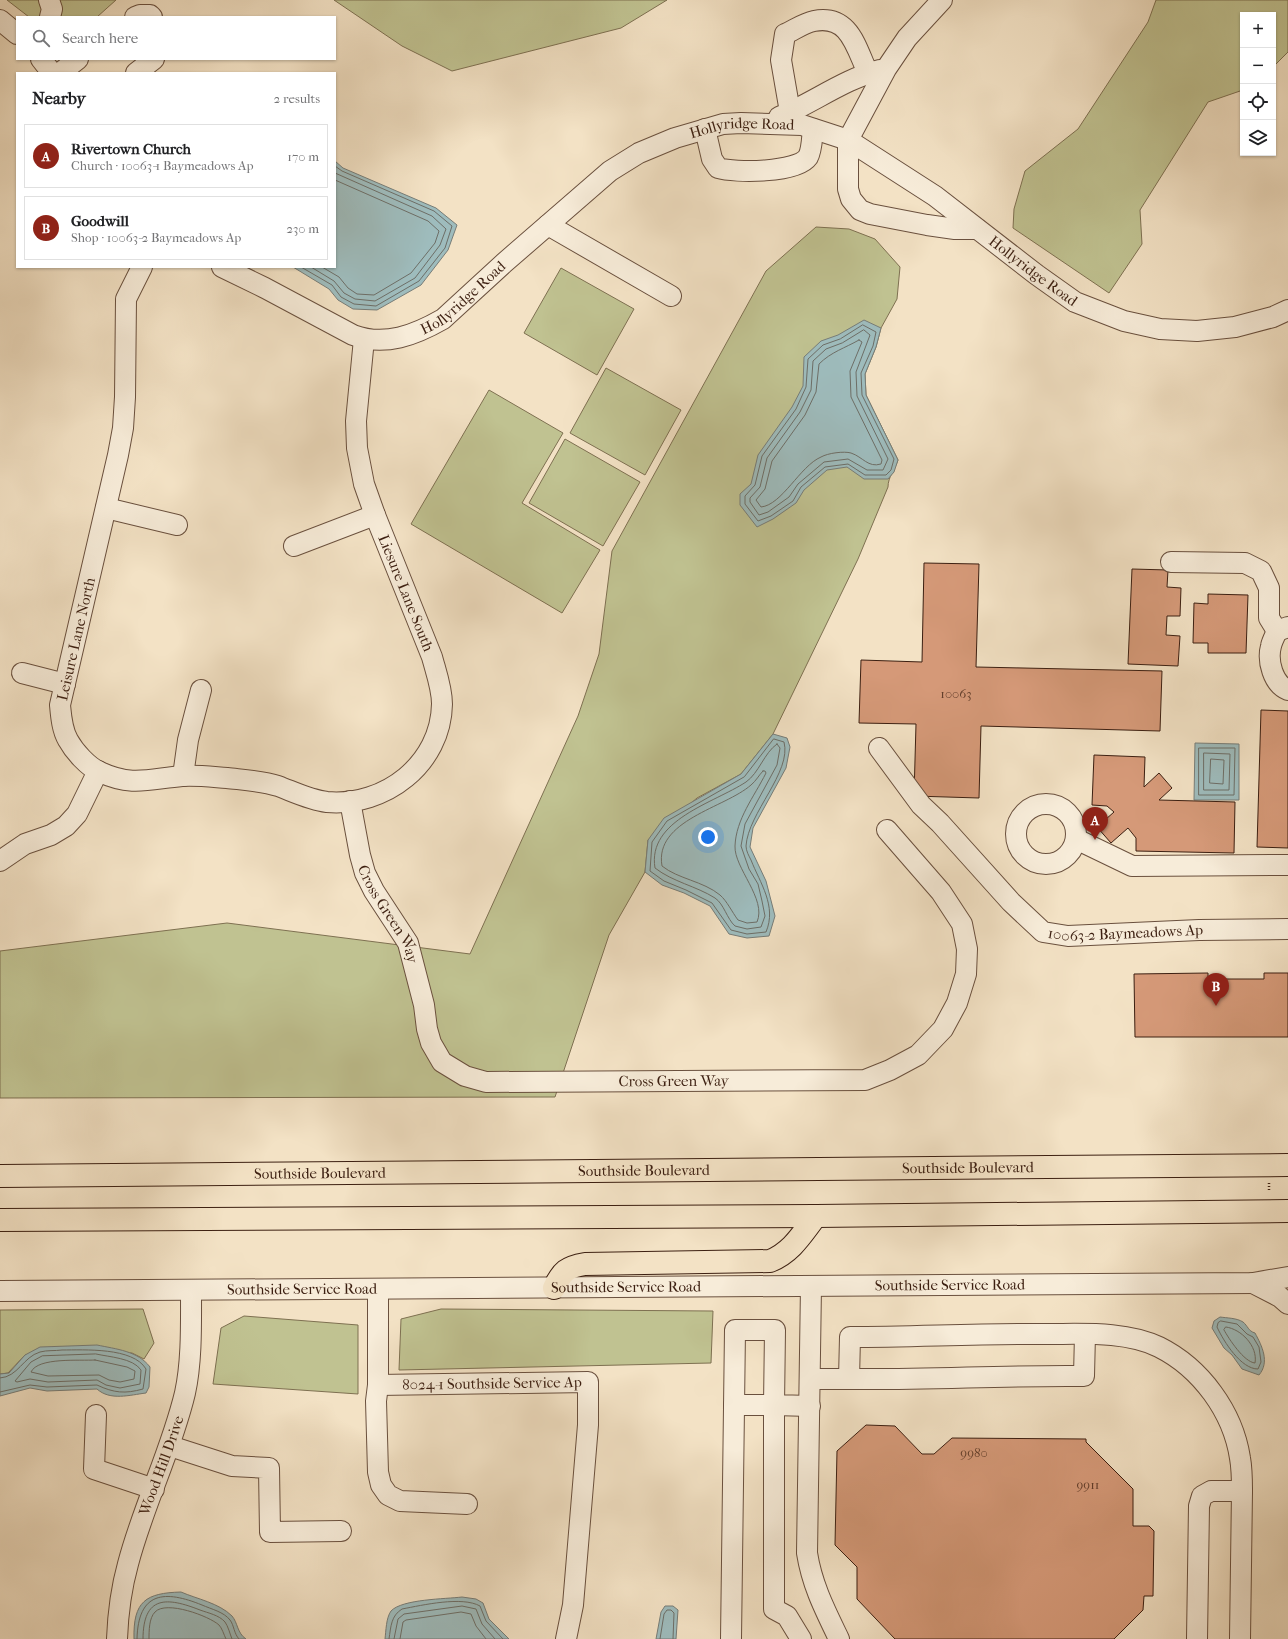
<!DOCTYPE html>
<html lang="en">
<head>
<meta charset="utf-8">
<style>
  body { margin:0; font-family:"IM FELL French Canon",serif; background:#f2f2f2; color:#202124 }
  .controls { position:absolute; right:12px; top:12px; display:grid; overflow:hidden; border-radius:0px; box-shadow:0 1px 3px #0004 }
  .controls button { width:36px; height:36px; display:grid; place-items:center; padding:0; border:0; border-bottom:1px solid #e0e0e0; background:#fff; color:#202124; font:20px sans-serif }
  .you { position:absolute; left:708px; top:837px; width:14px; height:14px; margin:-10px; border:3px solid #fff; border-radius:50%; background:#1a73e8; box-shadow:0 0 0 6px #1a73e833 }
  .badge { display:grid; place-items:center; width:26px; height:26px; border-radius:50%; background:#8f2418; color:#fff; font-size:13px; font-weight:700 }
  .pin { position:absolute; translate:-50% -33px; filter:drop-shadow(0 1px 2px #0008) }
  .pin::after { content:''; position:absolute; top:21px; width:14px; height:12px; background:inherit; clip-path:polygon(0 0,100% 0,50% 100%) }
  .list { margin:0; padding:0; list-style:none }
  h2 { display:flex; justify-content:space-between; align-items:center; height:52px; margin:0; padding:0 16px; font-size:17px }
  h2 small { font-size:13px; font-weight:400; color:#757577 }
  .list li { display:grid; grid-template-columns:26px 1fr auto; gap:12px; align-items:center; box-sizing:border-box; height:64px; margin:0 8px 8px; padding:0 8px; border:1px solid #e0e0e0; border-radius:0px }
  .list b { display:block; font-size:15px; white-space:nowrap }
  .list p { margin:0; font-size:13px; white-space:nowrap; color:#757577 }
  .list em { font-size:13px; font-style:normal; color:#757577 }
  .icon { flex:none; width:22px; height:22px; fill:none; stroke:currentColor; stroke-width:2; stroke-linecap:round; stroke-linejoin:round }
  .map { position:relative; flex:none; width:1288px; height:1639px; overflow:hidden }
  .search { position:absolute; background:#fff; box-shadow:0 1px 3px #0004; left:16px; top:16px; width:320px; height:44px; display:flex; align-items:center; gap:10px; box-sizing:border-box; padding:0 14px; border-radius:0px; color:#757577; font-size:15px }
  .panel { position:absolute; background:#fff; box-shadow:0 1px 3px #0004; left:16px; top:72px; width:320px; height:196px; border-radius:0px }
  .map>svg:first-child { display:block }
</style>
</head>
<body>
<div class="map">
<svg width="1288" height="1639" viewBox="0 0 1288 1639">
  <rect width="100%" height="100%" fill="#f3e2c5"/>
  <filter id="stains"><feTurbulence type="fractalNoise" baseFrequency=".005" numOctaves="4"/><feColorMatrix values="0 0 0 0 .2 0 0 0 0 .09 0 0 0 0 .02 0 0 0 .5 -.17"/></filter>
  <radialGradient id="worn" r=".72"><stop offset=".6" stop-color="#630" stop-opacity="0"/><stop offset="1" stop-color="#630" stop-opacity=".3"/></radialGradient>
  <!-- green -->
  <g fill="#c0c291" stroke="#7e7051">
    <path d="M7,0H116L97,17H29Z"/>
    <path d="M334,0H667L621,28L452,71L402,46Z"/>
    <path d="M1156,0H1288V52L1273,67V15H1243V90L1208,102L1140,210L1142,244L1109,293L1013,228L1014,209L1025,171L1078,129L1148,22Z"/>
    <path d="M816,227L849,229L875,239L900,267L897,299L881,328L876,347L865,374L866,395L898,460C895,469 888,477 888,487L858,559L773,734L741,774L697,798L648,840L645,872L609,935L555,1097L0,1098V951L227,923L470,954L578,716L599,654L612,551L766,271Z"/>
    <path d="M561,268L634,309L597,375L524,333Z"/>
    <path d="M606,368L681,410L645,475L570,433Z"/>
    <path d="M489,390L563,433L522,503L600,550L562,613L411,524Z"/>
    <path d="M565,439L640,482L603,546L529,503Z"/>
    <path d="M143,1309L154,1343L144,1359L132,1353L25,1355L8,1373L0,1374V1310Z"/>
    <path d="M441,1309L713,1311L711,1363L399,1370L401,1319Z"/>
    <path d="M244,1316L358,1325V1394L213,1384L221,1328Z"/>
  </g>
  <!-- water -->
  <g fill="#9ebcbd" stroke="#777d78">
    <path d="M335,161L343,168L436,208L457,225L448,250L421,285L377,310L353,309L338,300L329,289L293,267H335Z"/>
    <path d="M864,320L881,328L876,347L865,374L866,395L898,460L894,472L888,479H864L847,467L827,470L804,490L796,503L773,519L757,527L740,505V494L751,484L758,455L792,407L803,386L804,357L821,341L838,335Z"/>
    <path d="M773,734L787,738L790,747L786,768L753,828L750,847L766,881L775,916L769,936L747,938L729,934L710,906L684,893L662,885L645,872L648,840L664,818L741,774Z"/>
    <path d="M1195,743L1239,744V800H1194Z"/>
    <path d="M1220,1317C1227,1318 1237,1318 1243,1322C1248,1326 1248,1331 1255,1333C1262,1346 1270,1362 1259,1375L1242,1369L1232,1355L1224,1348L1212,1328L1214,1321Z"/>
    <path d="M97,1345C116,1349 138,1351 150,1367L149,1387L146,1393C130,1395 110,1401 97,1389L47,1391L30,1388L0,1396V1374L9,1373L25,1355L40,1347Z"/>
    <path d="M181,1592C197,1599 219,1603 232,1616C238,1623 237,1633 246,1639H134C133,1601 146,1593 181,1592Z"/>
    <path d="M462,1597L476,1599L483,1603L489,1619L509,1639H385C386,1631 386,1618 391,1611C402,1599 446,1599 462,1597Z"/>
    <path d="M665,1606H673L678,1610L676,1639H656L661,1612Z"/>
  </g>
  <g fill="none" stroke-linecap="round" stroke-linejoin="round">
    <!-- shore -->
    <g stroke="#6d6e67" stroke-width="1">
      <path d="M301,267L332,285L341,297L354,304L376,306L419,281L445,248L452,226L434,211L342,171L335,166"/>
      <path d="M311,267L334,281L344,293L355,299L375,301L415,278L440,245L446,229L432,216L335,173"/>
      <path d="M322,267L339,277L348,288L357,294L374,295L411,273L435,243L439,231L428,221L335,180"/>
      <path d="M863,325L876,332L873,346L861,373L862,395L894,459L891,470L886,475H865L848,464L825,467L801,487L793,501L771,516L758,521L745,504V496L755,485L762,456L796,409L806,387L808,359L823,345L840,339Z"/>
      <path d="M864,330L870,335L856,372L857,396L888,459L883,470H867L848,459L824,462L798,484L789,497L768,512L759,515L750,502V498L760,487L767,458L800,412L811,390L813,361L826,349L842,343Z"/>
      <path d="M859,340L862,342L850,371L851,397L882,460L881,464C868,468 863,457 851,453C844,451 828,453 821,457C800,466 782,505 761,507L756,500L765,489L772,461L805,415L816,392L819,364C831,352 845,348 859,340Z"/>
      <path d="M774,739L784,742C792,772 748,813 746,846C746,851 749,856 751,860C760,883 777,906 766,932L747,934L731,930L712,903L686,890L664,881L650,871L652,842L667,821L744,777Z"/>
      <path d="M777,744L780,748L777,765L745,824L741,846L749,869L758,884L762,901L765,916L761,927L747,929L735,926C727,919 724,904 715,898C696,886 673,882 655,868C647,820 714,803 746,782C759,773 764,753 777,744Z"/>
      <path d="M1199,748H1235L1234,795H1199Z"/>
      <path d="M1204,753L1230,754L1229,790H1204Z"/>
      <path d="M1211,759L1224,760L1223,784L1210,783Z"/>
      <path d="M763,771H765L766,773C754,797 736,819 735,846C734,868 767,899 757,922L747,923L738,920C732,912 727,901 720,895C703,881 678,879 662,866C654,820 725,808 751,785C756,781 759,775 763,771Z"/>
      <path d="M1221,1321L1237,1324L1247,1334L1253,1337L1259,1347L1261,1362L1258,1369C1241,1369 1224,1342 1217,1327L1218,1323Z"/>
      <path d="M1226,1327C1241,1329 1258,1346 1255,1363C1244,1362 1229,1339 1224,1330Z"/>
      <path d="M96,1354C109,1357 133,1358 141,1370L140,1384L120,1388L106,1385L97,1380L48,1382L30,1379L17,1382L15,1381L31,1362L42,1356Z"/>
      <path d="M95,1360L127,1367L135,1371L134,1379L120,1382L109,1380L99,1375L48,1376L31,1372C38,1357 80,1361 95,1360Z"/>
      <path d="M0,1378C18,1377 23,1357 40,1352C47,1350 55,1351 62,1350C84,1350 133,1347 146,1369L143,1389C125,1394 114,1393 97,1385L47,1387L30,1385L0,1392"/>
      <path d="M137,1639C138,1591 165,1590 202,1605C211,1609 224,1612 230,1620C234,1625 234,1634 239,1639"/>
      <path d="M143,1639C143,1595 167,1597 200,1610C208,1613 219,1615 225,1622C228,1626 230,1634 232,1639"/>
      <path d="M149,1639C149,1631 149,1618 155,1612C166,1600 209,1616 219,1625C222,1628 224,1635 226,1639"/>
      <path d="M389,1639C391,1626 391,1616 402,1609C423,1605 462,1596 480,1606L486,1621L503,1639"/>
      <path d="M394,1639L398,1619L404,1614L462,1606L476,1609L482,1624L495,1639"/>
      <path d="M400,1639L403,1622L406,1620L461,1612L471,1614L476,1626L486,1639"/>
      <path d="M660,1639L664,1614L667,1610H671L674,1613L673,1639"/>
    </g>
  </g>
  <!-- building -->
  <g fill="#d59978" stroke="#3c1f11">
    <path d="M924,563L979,564L976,667L1162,671L1160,731L981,726L979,798L914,796L916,724L859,723L861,660L922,662Z"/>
    <path d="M1132,569L1168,570L1167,587L1181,588L1180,616H1167L1166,635L1180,636L1178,666L1128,664Z"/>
    <path d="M1208,594L1248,595L1246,653H1208V643H1193L1194,603L1208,604Z"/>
    <path d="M1261,710L1288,711V848L1257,847Z"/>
    <path d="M1094,755L1145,757L1144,787L1159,773L1172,788L1159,800L1235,802L1234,853L1136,851V838L1128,828L1111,843L1097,827L1114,812L1107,806L1092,805Z"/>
    <path d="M1208,973V979H1264V973H1288V1037H1135L1134,974Z"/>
    <path d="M866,1425L895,1426L922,1454H934L952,1438L1086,1439V1442L1133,1489V1526H1149L1154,1531L1153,1596H1144L1143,1610L1114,1639H895L857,1599V1567L835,1545L837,1451Z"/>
  </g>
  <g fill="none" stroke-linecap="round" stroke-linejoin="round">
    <defs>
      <g id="minor">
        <path d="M49,0L52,9L50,17"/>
        <path d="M942,0L907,38L886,69L848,140V189L851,199L860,210L870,214L927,225L955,229H977"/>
        <path d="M135,17L140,15H150L152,17"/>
        <path d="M0,20L17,34"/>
        <path d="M41,59L52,73"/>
        <path d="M60,73L78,59"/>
        <path d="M136,73L154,59"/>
        <path d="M790,112L781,60L785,34C794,30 804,23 814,21C850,14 856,48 868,73"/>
        <path d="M779,117C813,103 844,79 880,70"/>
        <path d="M705,129L712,159L718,168C735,173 797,173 808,157C812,150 812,137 813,129"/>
        <path d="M548,225L671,296"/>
        <path d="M142,267L126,299L125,397L123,428L118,455L60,705C61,716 62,730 68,740C74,751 88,767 100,772C132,787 149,779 182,776C197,775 213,777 227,778C244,780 262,781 278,786C294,792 310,800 327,802C385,807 441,764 442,704C442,688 436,672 432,657L375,515L364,484L357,448L356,421L364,339"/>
        <path id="s1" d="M222,267L265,288L353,335C385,347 415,335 443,319L504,263L610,171L639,153L675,138L723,124L741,123L802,125L848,140L935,196L1037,275L1075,302L1124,321L1160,329L1197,331L1235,327L1273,317L1288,310"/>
        <path d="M106,508L177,525"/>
        <path d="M294,546L375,515"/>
        <path d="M1171,562L1245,563L1261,571L1269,588V618L1277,631L1288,627"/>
        <path d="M1277,631C1275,636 1272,641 1271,646C1267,661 1273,684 1288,690"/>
        <path d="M22,673L65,684"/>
        <path id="s2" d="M879,748L921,805L940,823L1011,902L1043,932L1068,936L1199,930L1288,929"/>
        <path d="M183,776L188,740L201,690"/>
        <path id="s3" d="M350,801L360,855L365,873L374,891L408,943L424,1005L427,1029L431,1043L442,1062L465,1076L486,1082L865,1080L890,1070L918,1055L943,1029L957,1003L966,974L967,949L962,924L941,892L887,830"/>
        <circle cx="1046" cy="834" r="30"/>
        <path d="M1076,839L1132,866L1288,865"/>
        <path d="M0,861L25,844L51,835L66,826L77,814L98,771"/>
        <path d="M1253,1283L1280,1297L1288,1304"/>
        <path d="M811,1286L807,1553C812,1585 825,1610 839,1639"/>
        <path id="s4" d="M378,1289V1385L588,1382V1425L573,1605L566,1639"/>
        <path id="s5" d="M0,1291L1253,1283L1288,1277"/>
        <path d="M810,1379H849L850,1337C916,1337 982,1333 1048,1334C1083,1334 1126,1331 1159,1347C1201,1368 1233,1412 1240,1458C1242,1469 1242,1480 1242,1491"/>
        <path d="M849,1379C928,1380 1006,1375 1084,1376L1085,1334"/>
        <path d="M378,1385L376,1401L378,1472L381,1485L388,1495L400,1501L467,1504"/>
        <path d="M734,1405H774V1609L787,1616L801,1639"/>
        <path d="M96,1415L94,1469L154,1489"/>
        <path d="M170,1446L232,1466L269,1468L270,1532L341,1531"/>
        <path id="s6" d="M117,1639C118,1613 121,1589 128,1564C143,1506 171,1452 185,1393C192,1361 191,1323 191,1290"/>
        <path d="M731,1639L735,1330H775L774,1405L810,1406"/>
        <path d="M1197,1639L1199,1506L1202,1496L1211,1491H1242L1240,1639"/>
      </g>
      <g id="highway">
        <path id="s7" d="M0,1176L1288,1165"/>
        <path d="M0,1220L816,1216L1288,1211"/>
        <path d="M554,1288C562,1271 567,1267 585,1264L770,1261C792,1252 802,1234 816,1216"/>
      </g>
    </defs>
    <!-- minor casing -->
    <use href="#minor" stroke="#6a503e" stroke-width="22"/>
    <!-- highway casing -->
    <use href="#highway" stroke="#3c1f11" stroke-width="24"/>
    <!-- path -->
    <path stroke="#3c1f11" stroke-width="2.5" stroke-dasharray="1 2" stroke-linecap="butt" d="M1269,1190V1183"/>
    <!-- minor -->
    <use href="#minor" stroke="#f7ecd9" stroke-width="20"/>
    <!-- highway -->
    <use href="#highway" stroke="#f3e2c5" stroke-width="22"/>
  </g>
  <g text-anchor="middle" stroke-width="4" stroke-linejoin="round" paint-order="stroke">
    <!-- number labels -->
    <g font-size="13" fill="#623e2b">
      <text x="956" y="698">10063</text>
      <text x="974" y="1457">9980</text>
      <text x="1088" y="1489">9911</text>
    </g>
    <!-- street labels -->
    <g font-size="15" fill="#3c1f11" stroke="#f7ecd9">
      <text dy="5" stroke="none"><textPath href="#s1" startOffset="607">Hollyridge Road</textPath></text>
      <text dy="5" stroke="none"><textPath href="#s1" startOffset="943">Hollyridge Road</textPath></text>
      <text dy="5" stroke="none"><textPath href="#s1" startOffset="271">Hollyridge Road</textPath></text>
      <text transform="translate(406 593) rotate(68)" y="5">Liesure Lane South</text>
      <text transform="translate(76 639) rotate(-77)" y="5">Leisure Lane North</text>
      <text dy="5" stroke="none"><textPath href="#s3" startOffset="121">Cross Green Way</textPath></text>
      <text dy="5" stroke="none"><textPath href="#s2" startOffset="330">10063-2 Baymeadows Ap</textPath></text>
      <text dy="5" stroke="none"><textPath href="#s3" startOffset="517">Cross Green Way</textPath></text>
      <text dy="5" stroke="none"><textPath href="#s7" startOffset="968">Southside Boulevard</textPath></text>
      <text dy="5" stroke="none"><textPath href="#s7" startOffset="644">Southside Boulevard</textPath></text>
      <text dy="5" stroke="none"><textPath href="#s7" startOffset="320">Southside Boulevard</textPath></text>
      <text dy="5" stroke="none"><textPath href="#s5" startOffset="950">Southside Service Road</textPath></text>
      <text dy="5" stroke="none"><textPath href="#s5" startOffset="626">Southside Service Road</textPath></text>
      <text dy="5" stroke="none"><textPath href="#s5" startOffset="302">Southside Service Road</textPath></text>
      <text dy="5" stroke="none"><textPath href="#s4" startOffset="210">8024-1 Southside Service Ap</textPath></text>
      <text dy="5" stroke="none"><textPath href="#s6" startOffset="180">Wood Hill Drive</textPath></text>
    </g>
  </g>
  <rect width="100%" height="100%" filter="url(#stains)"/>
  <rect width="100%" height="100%" fill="url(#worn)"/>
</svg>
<div class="controls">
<button>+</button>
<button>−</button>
<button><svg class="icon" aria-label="locate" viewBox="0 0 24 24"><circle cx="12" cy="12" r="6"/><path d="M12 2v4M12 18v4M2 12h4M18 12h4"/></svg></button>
<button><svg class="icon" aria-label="layers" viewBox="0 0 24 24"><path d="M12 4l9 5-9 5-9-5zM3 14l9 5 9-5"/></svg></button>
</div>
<div class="you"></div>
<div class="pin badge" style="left:1095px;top:840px">A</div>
<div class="pin badge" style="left:1216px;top:1006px">B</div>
<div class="search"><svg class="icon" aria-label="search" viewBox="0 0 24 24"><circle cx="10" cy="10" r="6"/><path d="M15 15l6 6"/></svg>Search here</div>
<section class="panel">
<h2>Nearby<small>2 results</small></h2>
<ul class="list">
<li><span class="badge">A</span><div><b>Rivertown Church</b><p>Church · 10063-1 Baymeadows Ap</p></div><em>170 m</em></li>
<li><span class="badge">B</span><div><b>Goodwill</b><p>Shop · 10063-2 Baymeadows Ap</p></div><em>230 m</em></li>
</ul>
</section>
</div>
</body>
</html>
